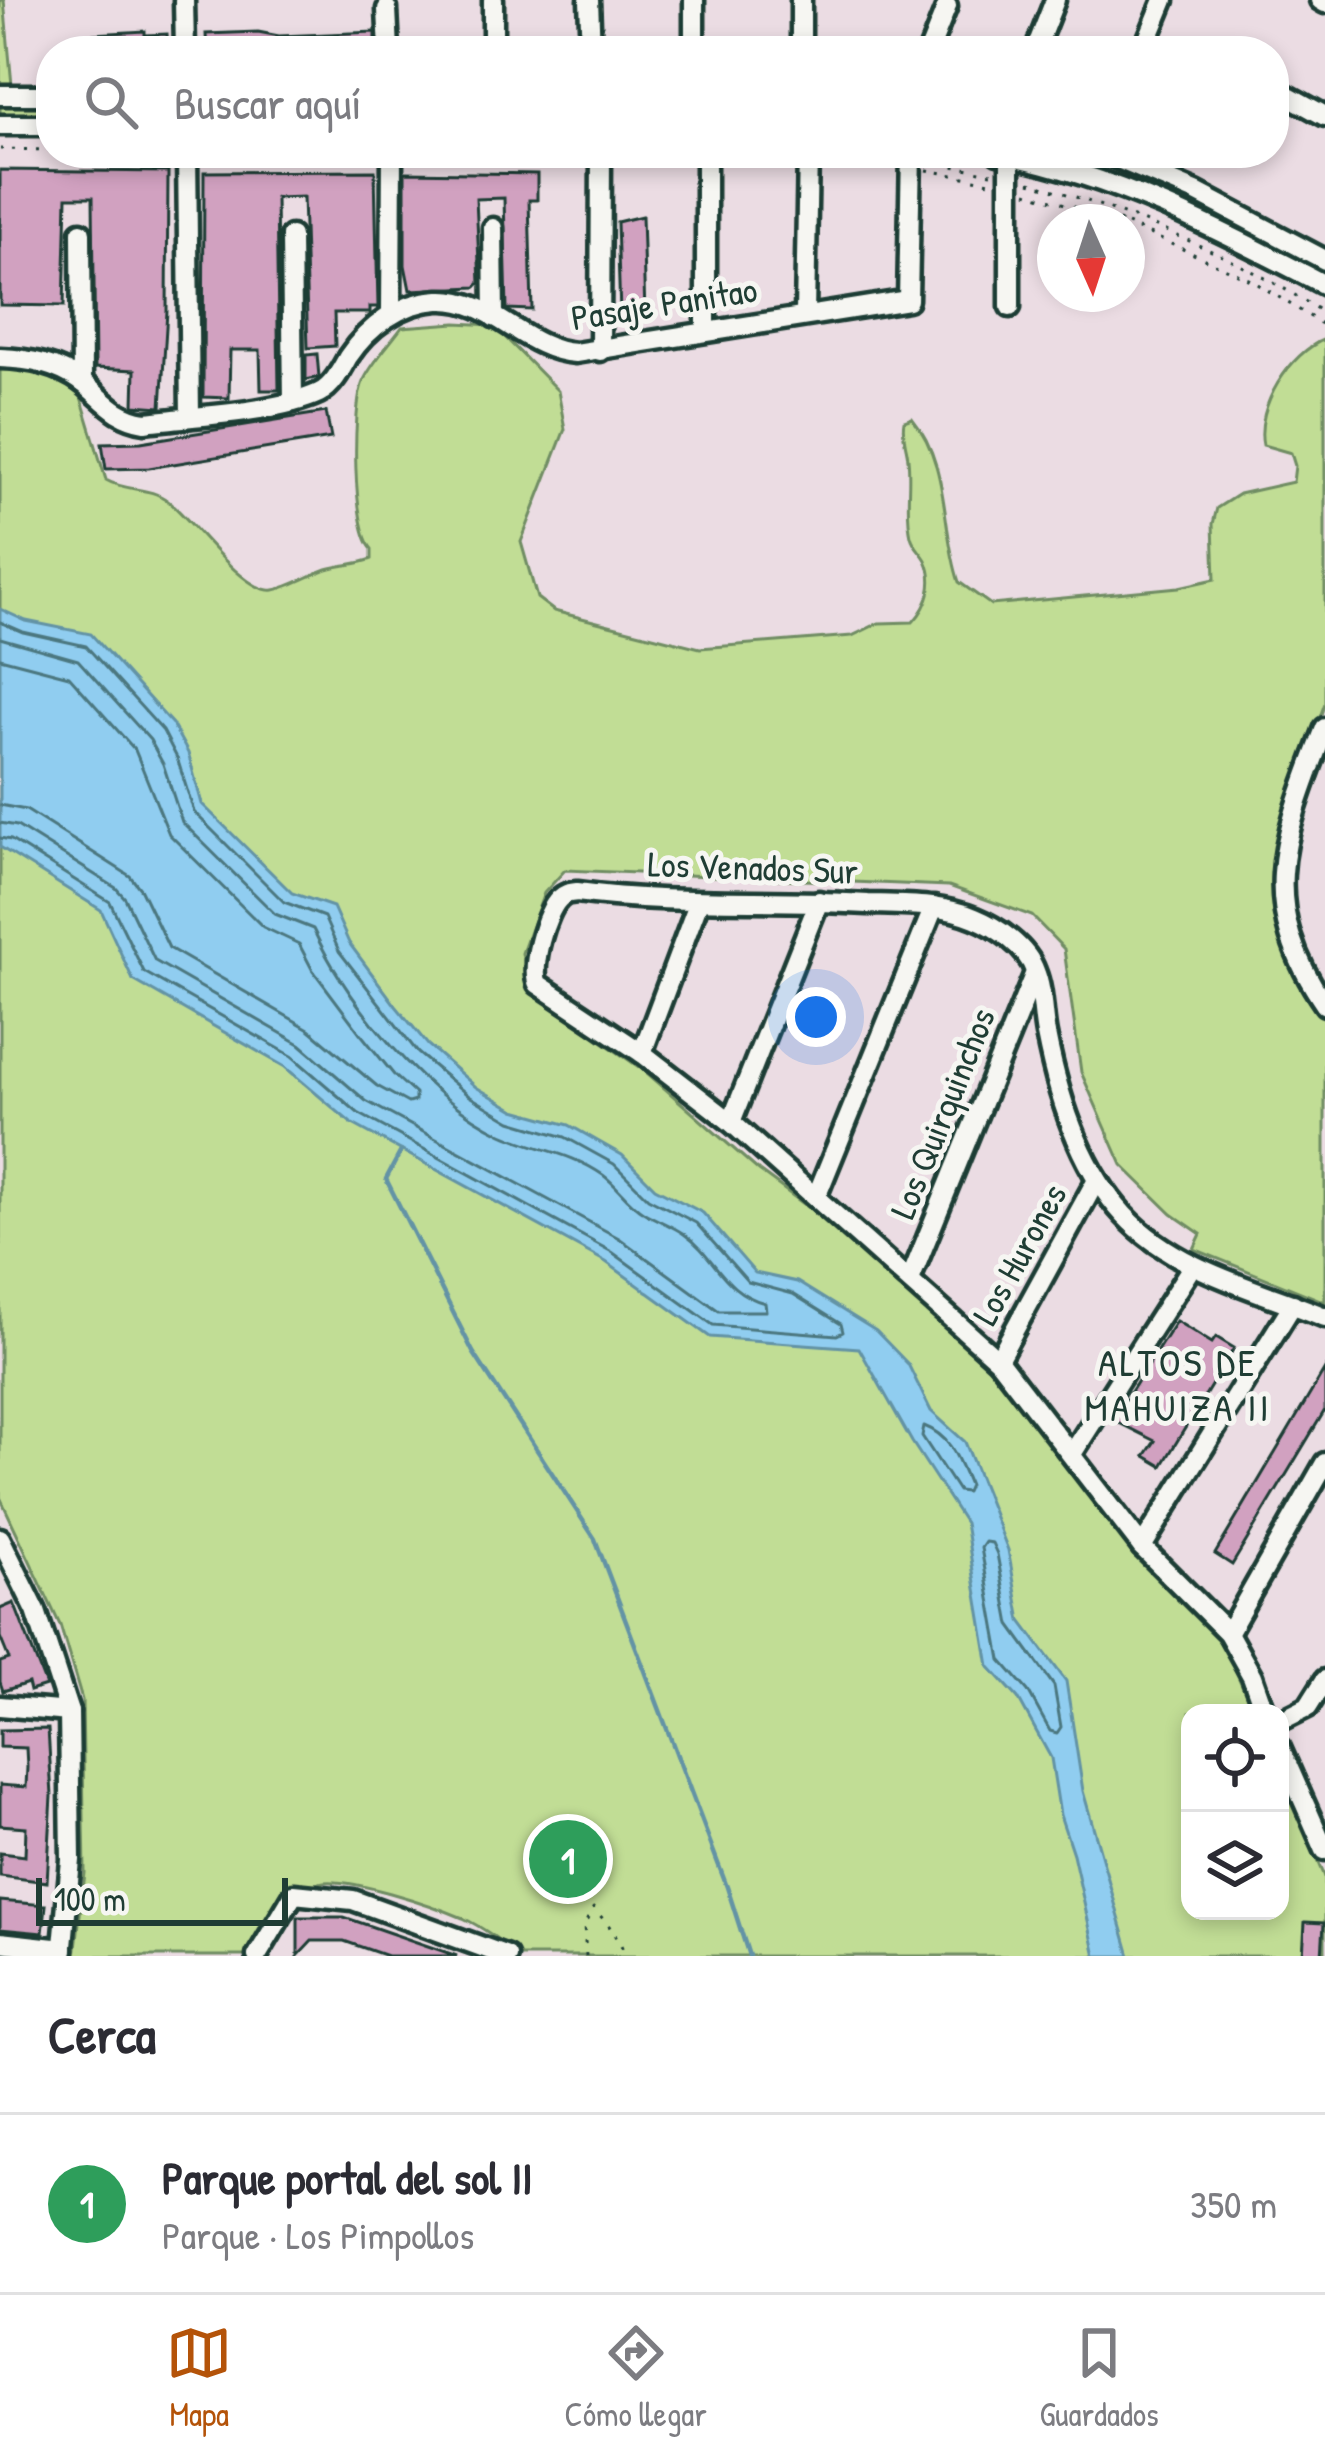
<!DOCTYPE html>
<html lang="es">
<head>
<meta charset="utf-8">
<style>
  body { margin:0; font-family:"Patrick Hand",sans-serif; background:#f2f2f3; color:#2b2b33 }
  .controls { position:absolute; right:36px; bottom:36px; display:grid; overflow:hidden; border-radius:24px; box-shadow:0 6px 18px #0003 }
  .controls button { width:108px; height:108px; display:grid; place-items:center; padding:0; border:0; border-bottom:3px solid #e1e1e2; background:#fff; color:#2b2b33; font:60px sans-serif }
  .compass { position:absolute; left:1037px; top:204px; width:108px; height:108px; border-radius:50%; background:#fff; box-shadow:0 6px 18px #0003; rotate:177deg }
  .scale { position:absolute; left:36px; bottom:30px; width:252px; box-sizing:border-box; padding-left:12px; border:6px solid #1f3d34; border-top:0; font-size:33px; line-height:42px; white-space:nowrap; color:#1f3d34; -webkit-text-stroke:9px #f6f6f2; paint-order:stroke }
  .you { position:absolute; left:816px; top:1017px; width:42px; height:42px; margin:-30px; border:9px solid #fff; border-radius:50%; background:#1a73e8; box-shadow:0 0 0 18px #1a73e833 }
  .badge { display:grid; place-items:center; width:78px; height:78px; border-radius:50%; background:#b45309; color:#fff; font-size:39px; font-weight:700 }
  .pin { position:absolute; translate:-50% -50%; border:6px solid #fff; box-shadow:0 3px 12px #0006 }
  .list { margin:0; padding:0; list-style:none }
  h2 { display:flex; justify-content:space-between; align-items:center; height:156px; margin:0; padding:0 48px; font-size:51px }
  h2 small { font-size:39px; font-weight:400; color:#7c7c81 }
  .list li { display:grid; grid-template-columns:78px 1fr auto; gap:36px; align-items:center; box-sizing:border-box; height:180px; padding:0 48px; border-top:3px solid #e1e1e2 }
  .list b { display:block; font-size:45px; white-space:nowrap }
  .list p { margin:0; font-size:39px; white-space:nowrap; color:#7c7c81 }
  .list em { font-size:39px; font-style:normal; color:#7c7c81 }
  .icon { flex:none; width:66px; height:66px; fill:none; stroke:currentColor; stroke-width:2; stroke-linecap:round; stroke-linejoin:round }
  .map { position:relative; flex:none; width:1325px; height:1956px; overflow:hidden }
  .search { position:absolute; background:#fff; box-shadow:0 6px 18px #0003; left:36px; right:36px; top:36px; height:132px; display:flex; align-items:center; gap:30px; box-sizing:border-box; padding:0 42px; border-radius:48px; color:#7c7c81; font-size:45px }
  .sheet { height:336px; background:#fff }
  nav { display:flex; justify-content:space-around; align-items:center; box-sizing:border-box; height:168px; border-top:3px solid #e1e1e2; background:#fff; font-size:33px; color:#7c7c81 }
  nav a { display:grid; justify-items:center; gap:6px }
  nav .on { color:#b45309 }
  .map>svg:first-child { display:block }
</style>
</head>
<body>
<div class="map">
<svg width="1325" height="1956" viewBox="0 0 1325 1956">
  <rect width="100%" height="100%" fill="#ebdce3"/>
  <filter id="ink" filterUnits="userSpaceOnUse"><feTurbulence type="fractalNoise" baseFrequency=".00833" numOctaves="2"/><feDisplacementMap in="SourceGraphic" scale="24" xChannelSelector="R" yChannelSelector="G"/><feConvolveMatrix kernelMatrix="1 2 1 2 8 2 1 2 1" color-interpolation-filters="sRGB"/></filter>
  <g filter="url(#ink)">
    <!-- green -->
    <g fill="#c1dd95" stroke="#708d64" stroke-width="3">
      <path d="M0,0H4L12,85H0Z"/>
      <rect x="0" y="103" width="51" height="12"/>
      <path d="M456,323L493,325L558,391L565,429L521,542L537,598L554,611L700,648L852,636L879,623L913,622C929,605 936,582 926,560C921,551 914,547 911,536C905,510 911,485 908,459C907,445 901,435 904,421L912,418C950,464 941,529 959,582L991,605L1179,587L1215,579L1213,524L1217,508L1239,494L1293,482L1295,466L1291,453L1263,445C1255,407 1290,353 1325,339V703L1285,815L1279,861L1310,996L1325,1020V1302L1194,1249L1201,1234L1172,1214L1122,1165L1081,1072L1064,949L1032,916L949,886L565,870L544,893L522,953L530,991L646,1072L759,1171L846,1235L994,1369L1211,1628L1227,1651L1254,1713H1190V1911H1280V1771L1325,1877V1956H516C504,1942 480,1926 463,1918C435,1906 345,1875 319,1883C277,1896 267,1918 255,1956H75L85,1873L82,1700L60,1625L0,1497V363L76,380L106,480C126,492 150,486 168,501C193,520 244,595 274,590C291,587 310,575 327,569C342,564 358,565 372,559V549C352,529 352,408 363,382C371,363 390,344 402,327Z"/>
    </g>
    <!-- water -->
    <path fill="#90cdf0" stroke="#6393a5" stroke-width="3" d="M0,609L26,621L91,634L172,724L188,753L202,804L292,893L333,907L349,943L396,1006L428,1045L476,1087L515,1110L569,1125L622,1155L655,1188L703,1213L755,1273L797,1282L876,1331L908,1364L931,1411L965,1442L1008,1550L1021,1621L1066,1681L1083,1791L1130,1956H1096L1073,1854L1060,1815L1051,1758L1018,1698L989,1666L965,1523L912,1442L859,1348L710,1337L606,1262L351,1123L285,1067L133,980L101,910L0,847Z"/>
    <g fill="none" stroke-linecap="round" stroke-linejoin="round">
      <!-- shore -->
      <g stroke="#4c777f" stroke-width="3">
        <path d="M0,622L23,632L86,646L163,731L177,758L194,812L284,902L324,917L339,951L418,1053L469,1096L511,1121L565,1137L614,1164L648,1198L696,1223L748,1282L793,1294L841,1324L843,1332L837,1335L713,1325L612,1252L358,1113L292,1056L144,972L110,902L11,840L0,838"/>
        <path d="M0,638L78,660L150,740L163,764L182,822L275,914L313,929C349,1006 425,1097 502,1134C537,1150 570,1152 603,1175C618,1186 628,1203 643,1212C656,1220 671,1225 684,1234C717,1257 721,1291 765,1303L766,1311H719L619,1238L366,1101L300,1044L155,961L125,898L116,888L17,826L0,823"/>
        <path d="M0,658L69,676L135,750L169,834L263,927L299,944L312,969L360,1033L394,1075L415,1094V1101L408,1103L377,1086L309,1029L169,948L141,890L130,876L26,810L0,805"/>
        <path d="M924,1426C951,1436 958,1459 969,1485L966,1492L958,1491L922,1436Z"/>
        <path d="M985,1542L992,1543L997,1554L1010,1625L1054,1686L1061,1727L1057,1733L1050,1731L1028,1691L1001,1660L981,1548Z"/>
      </g>
      <!-- stream -->
      <path stroke="#6393a5" stroke-width="4.5" d="M401,1151L386,1179L473,1352L595,1539L727,1887L749,1956"/>
    </g>
    <!-- building -->
    <g fill="#d1a1c0" stroke="#1f3d34" stroke-width="3">
      <path d="M145,31V35L167,34L168,51H95L94,34Z"/>
      <path d="M258,32L279,36L375,32V51H207L206,34Z"/>
      <path d="M0,170L168,172L167,311L161,407L134,405L135,370L95,368L93,197H67L64,306L0,305Z"/>
      <path d="M375,171L378,307H370V313H334L335,346L308,348L303,197L276,198L279,390H261L260,350H230L229,398L203,397L204,172Z"/>
      <path d="M405,172L537,174V200H529L532,310L507,309L504,198L476,199L480,283L476,287L410,290L405,265Z"/>
      <path d="M642,216L645,314H620L617,222Z"/>
      <path d="M317,354L319,377L306,380V355Z"/>
      <path d="M326,412L331,438L149,468L106,469L102,443L141,442Z"/>
      <path d="M1176,1321L1212,1343L1216,1337L1234,1348L1162,1466L1145,1456L1155,1441L1113,1420Z"/>
      <path d="M1325,1369V1410L1232,1565L1215,1554Z"/>
      <path d="M14,1603L46,1686L30,1691L28,1683L3,1691L0,1682V1662L9,1659L0,1637V1609Z"/>
      <path d="M48,1729L52,1796L47,1882L0,1876V1853L25,1856L26,1827L0,1825V1785L26,1787L27,1767L26,1748L0,1747V1730Z"/>
      <path d="M0,1901L46,1905L43,1933L0,1929Z"/>
      <path d="M298,1917H344L457,1956H387L344,1941H312L298,1956Z"/>
      <path d="M1305,1922L1324,1923L1322,1956H1303Z"/>
    </g>
    <g fill="none" stroke-linecap="round" stroke-linejoin="round">
      <defs>
        <g id="street">
          <path d="M184,0L185,51"/>
          <path d="M589,0L591,51"/>
          <path d="M694,0V51"/>
          <path d="M1320,0L1325,3"/>
          <path d="M387,9L389,51"/>
          <path d="M493,51V0"/>
          <path d="M801,51V0"/>
          <path d="M929,51L947,6"/>
          <path d="M1035,51L1055,0"/>
          <path d="M1143,51L1164,0"/>
          <path d="M1274,88L1325,116"/>
          <path d="M0,95H51"/>
          <path d="M0,125H51"/>
          <path d="M187,153L190,417"/>
          <path d="M998,153C1115,175 1221,231 1325,285"/>
          <path d="M1104,153L1196,192L1325,260"/>
          <path d="M493,228L494,317"/>
          <path d="M81,232L82,382"/>
          <path d="M291,236L293,402"/>
          <path d="M1010,307V155"/>
          <path d="M391,314L392,153"/>
          <path d="M805,314L808,153"/>
          <path d="M706,331V153"/>
          <path d="M600,351L601,153"/>
          <path d="M0,358C30,359 57,364 82,382C105,400 114,417 145,422C194,416 276,413 319,393C332,387 341,370 348,357C368,327 401,302 439,300C491,297 524,350 575,353L908,300L911,153"/>
          <path d="M1325,728C1285,834 1254,901 1325,1005"/>
          <path d="M642,1053L699,901"/>
          <path d="M731,1122L819,901"/>
          <path d="M817,1195L934,907"/>
          <path d="M910,1280L1034,975"/>
          <path d="M998,1360L1097,1179"/>
          <path d="M1072,1454L1193,1265"/>
          <path d="M0,1538L36,1611L69,1712L71,1860L62,1956"/>
          <path d="M1142,1547L1293,1304"/>
          <path d="M1228,1633L1325,1463"/>
          <path d="M0,1706L69,1712"/>
          <path d="M1265,1713L1252,1676L1228,1633L1142,1547L998,1360L731,1122L642,1053L538,984C530,968 545,913 559,899C565,893 569,893 577,892C674,905 771,898 868,904C903,905 942,904 975,918C997,927 1027,947 1035,971C1043,990 1042,1014 1046,1034C1058,1096 1080,1167 1124,1215C1176,1271 1257,1289 1325,1317"/>
          <path d="M1280,1721L1308,1707L1325,1680"/>
          <path d="M1280,1748L1325,1850"/>
          <path d="M0,1942L63,1949"/>
          <path d="M257,1956L294,1894L353,1900L507,1956"/>
        </g>
      </defs>
      <!-- street casing -->
      <use href="#street" stroke="#1f3d34" stroke-width="27"/>
      <!-- path -->
      <g stroke="#1f3d34" stroke-width="3" stroke-dasharray="3 9" stroke-linecap="butt">
        <path d="M0,149L51,150"/>
        <path d="M208,153L372,155"/>
        <path d="M845,153L891,157"/>
        <path d="M412,156L582,157"/>
        <path d="M622,158H690"/>
        <path d="M724,159L792,161"/>
        <path d="M826,162L894,166"/>
        <path d="M930,162L992,173"/>
        <path d="M927,170L995,183"/>
        <path d="M1030,182C1134,215 1234,254 1325,314"/>
        <path d="M1027,192L1122,222"/>
        <path d="M1127,224L1253,281L1325,326"/>
        <path d="M553,1862C573,1897 614,1917 625,1956"/>
        <path d="M586,1956L584,1926L592,1910"/>
      </g>
      <!-- street -->
      <use href="#street" stroke="#f6f6f2" stroke-width="18"/>
    </g>
  </g>
  <g text-anchor="middle" stroke-width="10" stroke-linejoin="round" paint-order="stroke">
    <!-- street labels -->
    <g font-size="36" fill="#1f3d34" stroke="#f6f6f2">
      <text transform="translate(664 303) rotate(-9)" y="13">Pasaje Panitao</text>
      <text transform="translate(753 867) rotate(2)" y="13">Los Venados Sur</text>
      <text transform="translate(942 1113) rotate(-68)" y="13">Los Quirquinchos</text>
      <text transform="translate(1019 1254) rotate(-61)" y="13">Los Hurones</text>
    </g>
    <!-- neighbourhood labels -->
    <g font-size="39" letter-spacing="3" fill="#1f3d34" stroke="#f6f6f2">
      <text x="1178" y="1376">ALTOS DE<tspan x="1178" dy="45">MAHUIZA II</tspan></text>
    </g>
  </g>
</svg>
<div class="controls">
<button><svg class="icon" aria-label="locate" viewBox="0 0 24 24"><circle cx="12" cy="12" r="6"/><path d="M12 2v4M12 18v4M2 12h4M18 12h4"/></svg></button>
<button><svg class="icon" aria-label="layers" viewBox="0 0 24 24"><path d="M12 4l9 5-9 5-9-5zM3 14l9 5 9-5"/></svg></button>
</div>
<svg class="compass" viewBox="-18 -18 36 36"><path d="M0-13l5 13h-10z" fill="#e53935"/><path d="M0 13l5-13h-10z" fill="#7c7c81"/></svg>
<div class="scale">100 m</div>
<div class="you"></div>
<div class="pin badge" style="left:568px;top:1859px;background:#2e9e5b">1</div>
<div class="search"><svg class="icon" aria-label="search" viewBox="0 0 24 24"><circle cx="10" cy="10" r="6"/><path d="M15 15l6 6"/></svg>Buscar aquí</div>
</div>
<section class="sheet">
<h2>Cerca<small></small></h2>
<ul class="list">
<li><span class="badge" style="background:#2e9e5b">1</span><div><b>Parque portal del sol II</b><p>Parque · Los Pimpollos</p></div><em>350 m</em></li>
</ul>
</section>
<nav>
<a class="on"><svg class="icon" aria-label="map" viewBox="0 0 24 24"><path d="M3 6l6-2 6 2 6-2v14l-6 2-6-2-6 2zM9 4v14M15 6v14"/></svg>Mapa</a>
<a><svg class="icon" aria-label="directions" viewBox="0 0 24 24"><path d="M12 3l9 9-9 9-9-9zM9 14v-3h6M13 9l2 2-2 2"/></svg>Cómo llegar</a>
<a><svg class="icon" aria-label="saved" viewBox="0 0 24 24"><path d="M7 4h10v16l-5-4-5 4z"/></svg>Guardados</a>
</nav>
</body>
</html>
